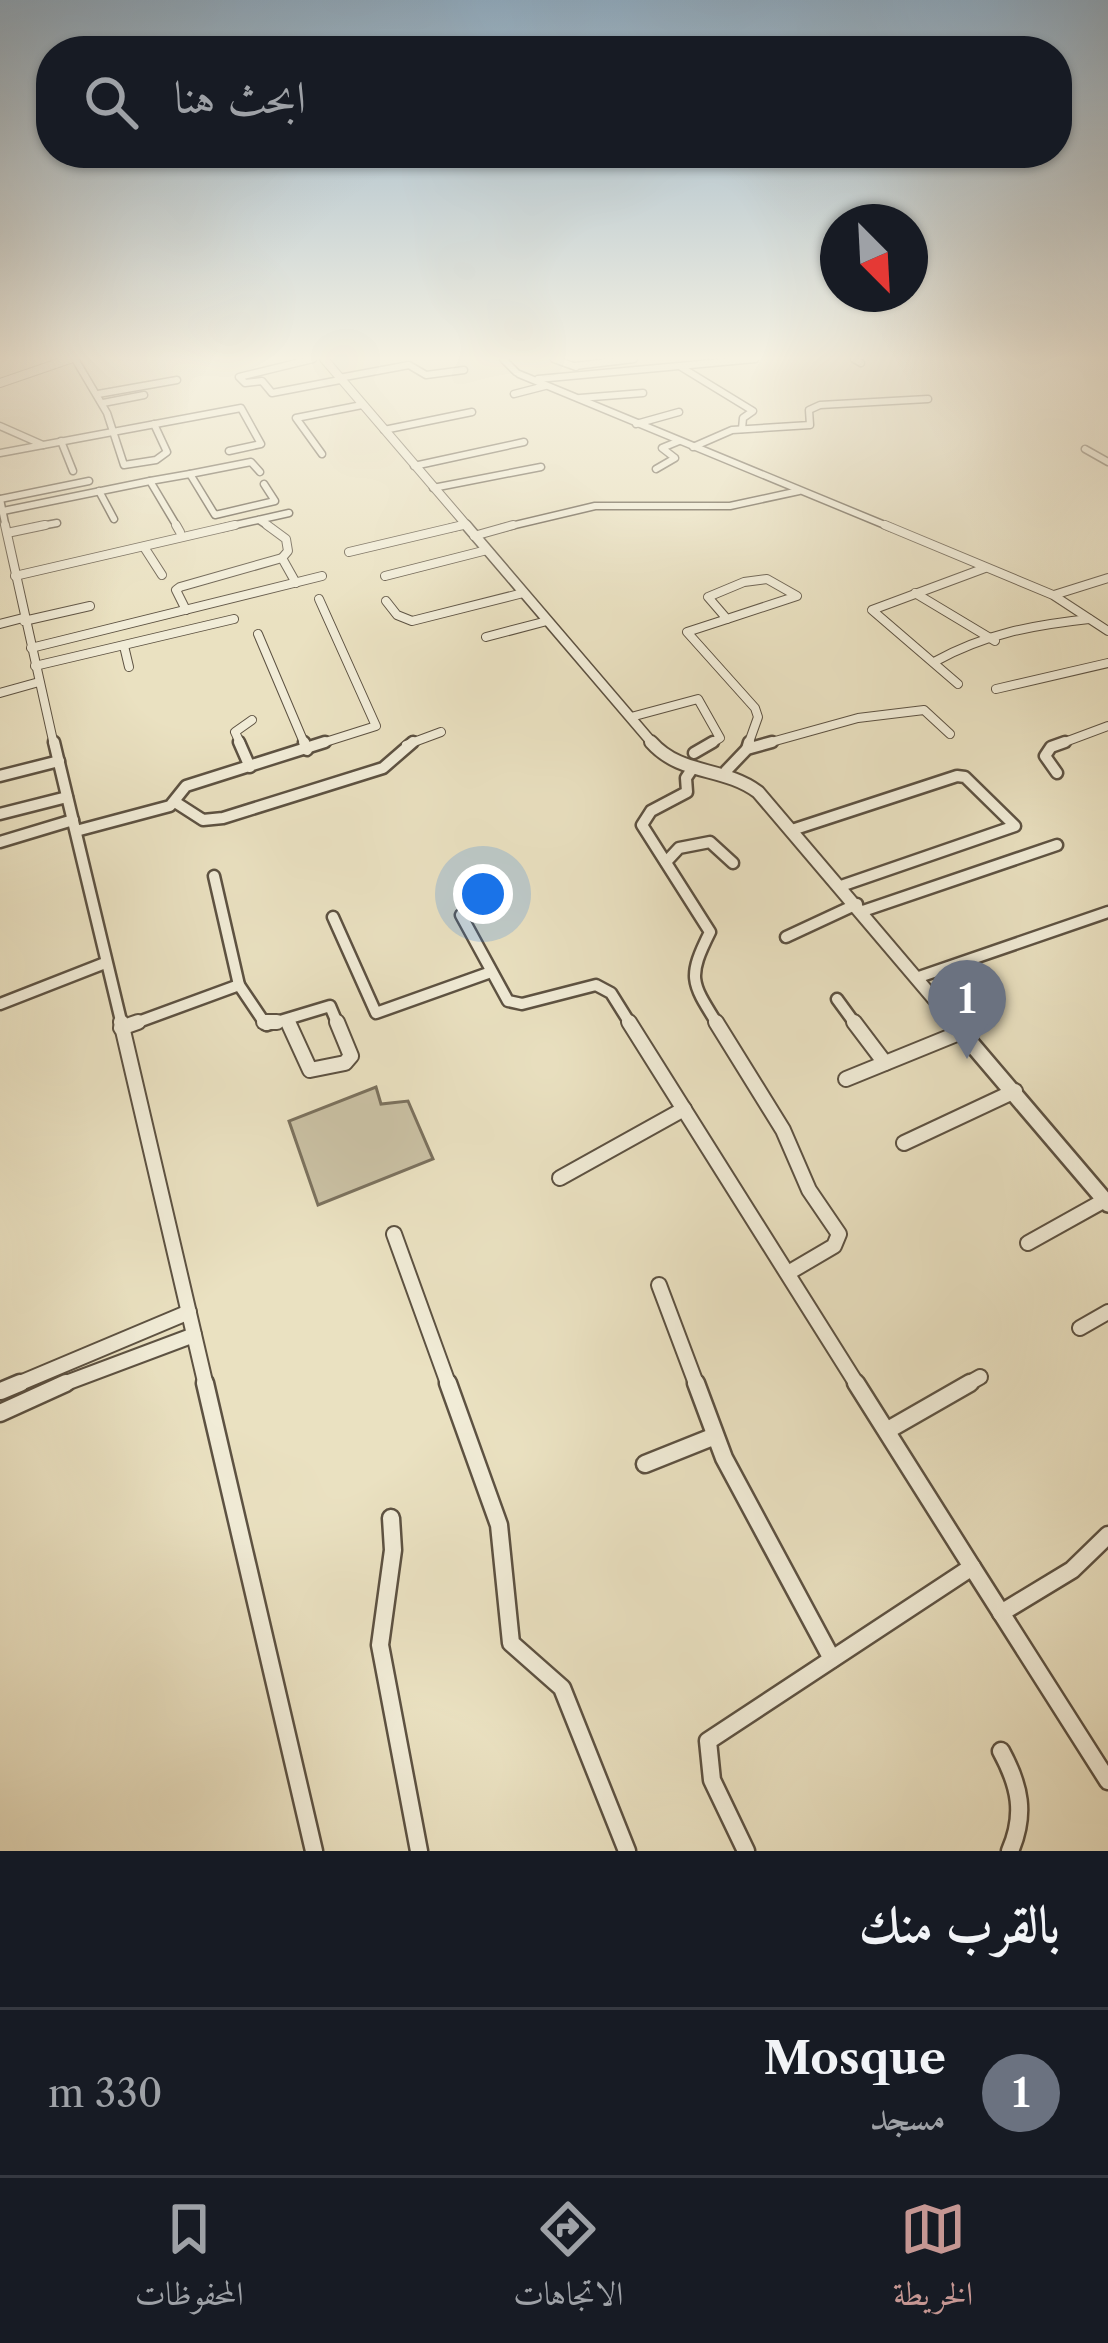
<!DOCTYPE html>
<html lang="ar">
<head>
<meta charset="utf-8">
<style>
  body { margin:0; font-family:"Libre Caslon Text",Amiri,serif; background:#20242c; color:#f1f3f6; direction:rtl }
  .compass { position:absolute; left:820px; top:204px; width:108px; height:108px; border-radius:50%; background:#171b24; box-shadow:0 3px 9px #0004; rotate:156deg }
  .you { position:absolute; left:483px; top:894px; width:42px; height:42px; margin:-30px; border:9px solid #fff; border-radius:50%; background:#1a73e8; box-shadow:0 0 0 18px #1a73e833 }
  .badge { display:grid; place-items:center; width:78px; height:78px; border-radius:50%; background:#c59692; color:#fff; font-size:39px; font-weight:700 }
  .pin { position:absolute; translate:-50% -99px; filter:drop-shadow(0 3px 6px #0008) }
  .pin::after { content:''; position:absolute; top:63px; width:42px; height:36px; background:inherit; clip-path:polygon(0 0,100% 0,50% 100%) }
  .list { margin:0; padding:0; list-style:none }
  h2 { display:flex; justify-content:space-between; align-items:center; height:156px; margin:0; padding:0 48px; font-size:51px }
  h2 small { font-size:39px; font-weight:400; color:#9ea1a6 }
  .list li { display:grid; grid-template-columns:78px 1fr auto; gap:36px; align-items:center; box-sizing:border-box; height:168px; padding:0 48px; border-top:3px solid #363941 }
  .list b { display:block; font-size:45px; white-space:nowrap }
  .list p { margin:0; font-size:39px; white-space:nowrap; color:#9ea1a6 }
  .list em { font-size:39px; font-style:normal; color:#9ea1a6 }
  .icon { flex:none; width:66px; height:66px; fill:none; stroke:currentColor; stroke-width:2; stroke-linecap:round; stroke-linejoin:round }
  .map { position:relative; flex:none; width:1108px; height:1851px; overflow:hidden; direction:ltr }
  .search { position:absolute; background:#171b24; box-shadow:0 3px 9px #0004; left:36px; right:36px; top:36px; height:132px; display:flex; align-items:center; gap:30px; box-sizing:border-box; padding:0 42px; border-radius:48px; color:#9ea1a6; font-size:45px }
  .sheet { height:324px; background:#171b24 }
  nav { display:flex; justify-content:space-around; align-items:center; box-sizing:border-box; height:168px; border-top:3px solid #363941; background:#171b24; font-size:33px; color:#9ea1a6 }
  nav a { display:grid; justify-items:center; gap:6px }
  nav .on { color:#c59692 }
  .map>svg:first-child { display:block }
</style>
</head>
<body>
<div class="map">
<svg width="1108" height="1851" viewBox="0 0 1108 1851">
  <rect width="100%" height="100%" fill="#eae1c1"/>
  <filter id="stains"><feTurbulence type="fractalNoise" baseFrequency=".00167" numOctaves="4"/><feColorMatrix values="0 0 0 0 .2 0 0 0 0 .09 0 0 0 0 .02 0 0 0 .5 -.17"/></filter>
  <radialGradient id="worn" r=".72"><stop offset=".6" stop-color="#630" stop-opacity="0"/><stop offset="1" stop-color="#630" stop-opacity=".3"/></radialGradient>
  <!-- green -->
  <path fill="#cac1a4" stroke="#7c725e" stroke-width="3" d="M376,1087L381,1104L408,1101L433,1159L318,1205L289,1121Z"/>
  <g fill="none" stroke-linecap="round" stroke-linejoin="round">
    <defs>
      <g id="minor-far4">
        <path d="M75,359L107,413L124,465L156,460L167,452L154,424"/>
        <path d="M313,359L239,377L245,383L262,381L272,393L340,380"/>
        <path d="M503,359L516,372"/>
        <path d="M554,359L576,367"/>
        <path d="M854,359L861,363"/>
        <path d="M575,366L634,359"/>
        <path d="M681,367L753,411L743,418L742,429"/>
        <path d="M519,374L892,528"/>
        <path d="M339,378L409,365L426,375L464,370"/>
        <path d="M538,379L755,359"/>
        <path d="M98,394L177,380"/>
        <path d="M514,394L545,386"/>
        <path d="M580,398L643,393"/>
        <path d="M103,403L144,395"/>
        <path d="M636,424L679,412"/>
        <path d="M0,426L43,445"/>
        <path d="M384,430L472,412"/>
        <path d="M61,441L73,471"/>
        <path d="M693,447L732,430L810,425L809,410L820,405L928,399"/>
        <path d="M1085,449L1108,462"/>
        <path d="M0,453L241,408L261,444L229,451"/>
        <path d="M322,454L296,418L362,405"/>
        <path d="M414,466L524,442"/>
        <path d="M656,469L675,458L662,448L679,441"/>
        <path d="M190,474L251,462L260,472"/>
        <path d="M150,481L190,474L215,515L275,501L264,484"/>
        <path d="M433,488L541,467"/>
        <path d="M99,491L114,519"/>
        <path d="M0,499L6,528"/>
        <path d="M0,499L89,481"/>
        <path d="M3,511L150,481L178,528"/>
        <path d="M259,520L271,528"/>
        <path d="M30,528L57,523"/>
        <path d="M222,528L289,513"/>
        <path d="M450,528L464,525"/>
        <path d="M502,528L595,506H730L799,491"/>
      </g>
      <g id="minor-far3">
        <path d="M5,525L54,745"/>
        <path d="M176,525L180,532"/>
        <path d="M267,525L286,539L288,551L282,558L296,583"/>
        <path d="M885,525L1053,595L1108,631"/>
        <path d="M7,533L45,525"/>
        <path d="M474,536L513,525"/>
        <path d="M144,547L162,575"/>
        <path d="M349,552L463,525"/>
        <path d="M15,576L235,525"/>
        <path d="M385,576L487,550"/>
        <path d="M767,579L797,596L727,619L708,597L744,582Z"/>
        <path d="M915,593L995,641"/>
        <path d="M1054,595L1108,578"/>
        <path d="M386,601L397,615L412,621L523,593"/>
        <path d="M186,610L176,590L180,587L282,558"/>
        <path d="M727,619L687,632L755,708L758,717L748,745"/>
        <path d="M24,621L90,606"/>
        <path d="M0,624L23,618"/>
        <path d="M258,634L305,745"/>
        <path d="M486,637L547,621"/>
        <path d="M124,646L129,667"/>
        <path d="M31,648L322,576"/>
        <path d="M936,661C985,634 1033,625 1089,619"/>
        <path d="M35,666L234,619"/>
        <path d="M958,684L872,610L985,568"/>
        <path d="M996,689L1108,663"/>
        <path d="M0,693L39,682"/>
        <path d="M631,717L698,699L720,738L708,745"/>
        <path d="M241,745L235,732L252,720"/>
        <path d="M316,745L376,726L319,599"/>
        <path d="M406,745L441,732"/>
        <path d="M761,745L858,718L924,710L950,734"/>
        <path d="M1057,745L1108,726"/>
      </g>
      <g id="minor-far2">
        <path d="M54,742L122,1025"/>
        <path d="M239,742L250,767"/>
        <path d="M304,742L307,750"/>
        <path d="M747,749L749,742"/>
        <path d="M694,753L713,742"/>
        <path d="M692,769L686,778L687,792L651,811L642,825L710,932C687,978 691,982 718,1025"/>
        <path d="M726,771L747,749L772,742"/>
        <path d="M1057,773L1045,756L1051,747L1065,742"/>
        <path d="M0,776L59,761"/>
        <path d="M175,802L203,820L223,818L383,768L413,742"/>
        <path d="M0,814L67,797"/>
        <path d="M792,830L957,776L965,777L1015,826L841,886"/>
        <path d="M76,831L170,806L186,786L325,742"/>
        <path d="M0,842L73,820"/>
        <path d="M666,862L679,848L710,842L733,863"/>
        <path d="M214,876L239,985"/>
        <path d="M863,911L1057,845"/>
        <path d="M461,915L508,1001L522,1004L596,985L611,993L631,1025"/>
        <path d="M333,917L376,1013L491,972"/>
        <path d="M786,937L857,904"/>
        <path d="M919,977L1108,912"/>
        <path d="M837,999L856,1025"/>
        <path d="M0,1004L105,963"/>
        <path d="M287,1020L289,1025"/>
        <path d="M130,1025L239,985L266,1025"/>
        <path d="M267,1025L330,1006L338,1025"/>
      </g>
      <g id="minor-far1">
        <path d="M121,1022L206,1386"/>
        <path d="M264,1022H277"/>
        <path d="M288,1022L310,1070L345,1063L351,1056L337,1022"/>
        <path d="M629,1022L858,1386"/>
        <path d="M716,1022L783,1130L809,1190L839,1234L834,1246L788,1273"/>
        <path d="M854,1022L885,1063"/>
        <path d="M121,1028L138,1022"/>
        <path d="M846,1079L964,1031"/>
        <path d="M904,1143L1015,1091"/>
        <path d="M560,1178L684,1109"/>
        <path d="M394,1234L449,1386"/>
        <path d="M1028,1243L1105,1200"/>
        <path d="M659,1285L697,1386"/>
        <path d="M1080,1328L1108,1312"/>
        <path d="M13,1386L189,1312"/>
        <path d="M58,1386L194,1335"/>
        <path d="M964,1386L980,1377"/>
      </g>
      <g id="minor">
        <path d="M205,1383L314,1851"/>
        <path d="M448,1383L499,1525L511,1643L562,1688L627,1851"/>
        <path d="M696,1383L724,1458L832,1659"/>
        <path d="M856,1383L972,1567"/>
        <path d="M1,1391L20,1383"/>
        <path d="M0,1413L66,1383"/>
        <path d="M888,1430L970,1383"/>
        <path d="M645,1464L715,1436"/>
        <path d="M391,1518L393,1550L380,1645L419,1851"/>
        <path d="M1001,1613L1072,1570L1108,1535"/>
        <path d="M1001,1751C1020,1786 1026,1814 1010,1851"/>
        <path d="M746,1851L712,1780L708,1741L972,1567L1108,1781"/>
      </g>
      <g id="tertiary-far3">
        <path d="M324,359L469,528"/>
        <path d="M0,383L70,359"/>
      </g>
      <path id="tertiary-far2" d="M466,525L654,745"/>
      <path id="tertiary-far1" d="M651,742C681,776 723,766 758,792L956,1025"/>
      <path id="tertiary" d="M953,1022L1108,1204"/>
    </defs>
    <!-- minor-far4 casing -->
    <use href="#minor-far4" stroke="#5d5242" stroke-width="9"/>
    <!-- minor-far3 casing -->
    <use href="#minor-far3" stroke="#5d5242" stroke-width="10"/>
    <!-- minor-far2 casing -->
    <use href="#minor-far2" stroke="#5d5242" stroke-width="15"/>
    <!-- minor-far1 casing -->
    <use href="#minor-far1" stroke="#5d5242" stroke-width="18"/>
    <!-- minor casing -->
    <use href="#minor" stroke="#5d5242" stroke-width="21"/>
    <!-- tertiary-far3 casing -->
    <use href="#tertiary-far3" stroke="#5d5242" stroke-width="10"/>
    <!-- tertiary-far2 casing -->
    <use href="#tertiary-far2" stroke="#5d5242" stroke-width="12"/>
    <!-- tertiary-far1 casing -->
    <use href="#tertiary-far1" stroke="#5d5242" stroke-width="16"/>
    <!-- tertiary casing -->
    <use href="#tertiary" stroke="#5d5242" stroke-width="20"/>
    <!-- minor-far4 -->
    <use href="#minor-far4" stroke="#f1ecd7" stroke-width="6"/>
    <!-- minor-far3 -->
    <use href="#minor-far3" stroke="#f1ecd7" stroke-width="8"/>
    <!-- minor-far2 -->
    <use href="#minor-far2" stroke="#f1ecd7" stroke-width="10"/>
    <!-- minor-far1 -->
    <use href="#minor-far1" stroke="#f1ecd7" stroke-width="14"/>
    <!-- minor -->
    <use href="#minor" stroke="#f1ecd7" stroke-width="16"/>
    <!-- tertiary-far3 -->
    <use href="#tertiary-far3" stroke="#f1ecd7" stroke-width="8"/>
    <!-- tertiary-far2 -->
    <use href="#tertiary-far2" stroke="#f1ecd7" stroke-width="9"/>
    <!-- tertiary-far1 -->
    <use href="#tertiary-far1" stroke="#f1ecd7" stroke-width="12"/>
    <!-- tertiary -->
    <use href="#tertiary" stroke="#f1ecd7" stroke-width="15"/>
  </g>
  <!-- sky -->
  <linearGradient id="sky" x2="0" y2="1"><stop stop-color="#8facc2"/><stop offset="0.58" stop-color="#f6f2e3"/><stop offset="1" stop-color="#f6f2e3" stop-opacity="0"/></linearGradient>
  <rect width="1108" height="618" fill="url(#sky)"/>
  <rect width="100%" height="100%" filter="url(#stains)"/>
  <rect width="100%" height="100%" fill="url(#worn)"/>
</svg>
<svg class="compass" viewBox="-18 -18 36 36"><path d="M0-13l5 13h-10z" fill="#e53935"/><path d="M0 13l5-13h-10z" fill="#9ea1a6"/></svg>
<div class="you"></div>
<div class="pin badge" style="left:967px;top:1059px;background:#6b7280">1</div>
<div class="search"><svg class="icon" aria-label="search" viewBox="0 0 24 24"><circle cx="10" cy="10" r="6"/><path d="M15 15l6 6"/></svg>ابحث هنا</div>
</div>
<section class="sheet">
<h2>بالقرب منك<small></small></h2>
<ul class="list">
<li><span class="badge" style="background:#6b7280">1</span><div><b>Mosque</b><p>مسجد</p></div><em>330 m</em></li>
</ul>
</section>
<nav>
<a class="on"><svg class="icon" aria-label="map" viewBox="0 0 24 24"><path d="M3 6l6-2 6 2 6-2v14l-6 2-6-2-6 2zM9 4v14M15 6v14"/></svg>الخريطة</a>
<a><svg class="icon" aria-label="directions" viewBox="0 0 24 24"><path d="M12 3l9 9-9 9-9-9zM9 14v-3h6M13 9l2 2-2 2"/></svg>الاتجاهات</a>
<a><svg class="icon" aria-label="saved" viewBox="0 0 24 24"><path d="M7 4h10v16l-5-4-5 4z"/></svg>المحفوظات</a>
</nav>
</body>
</html>
